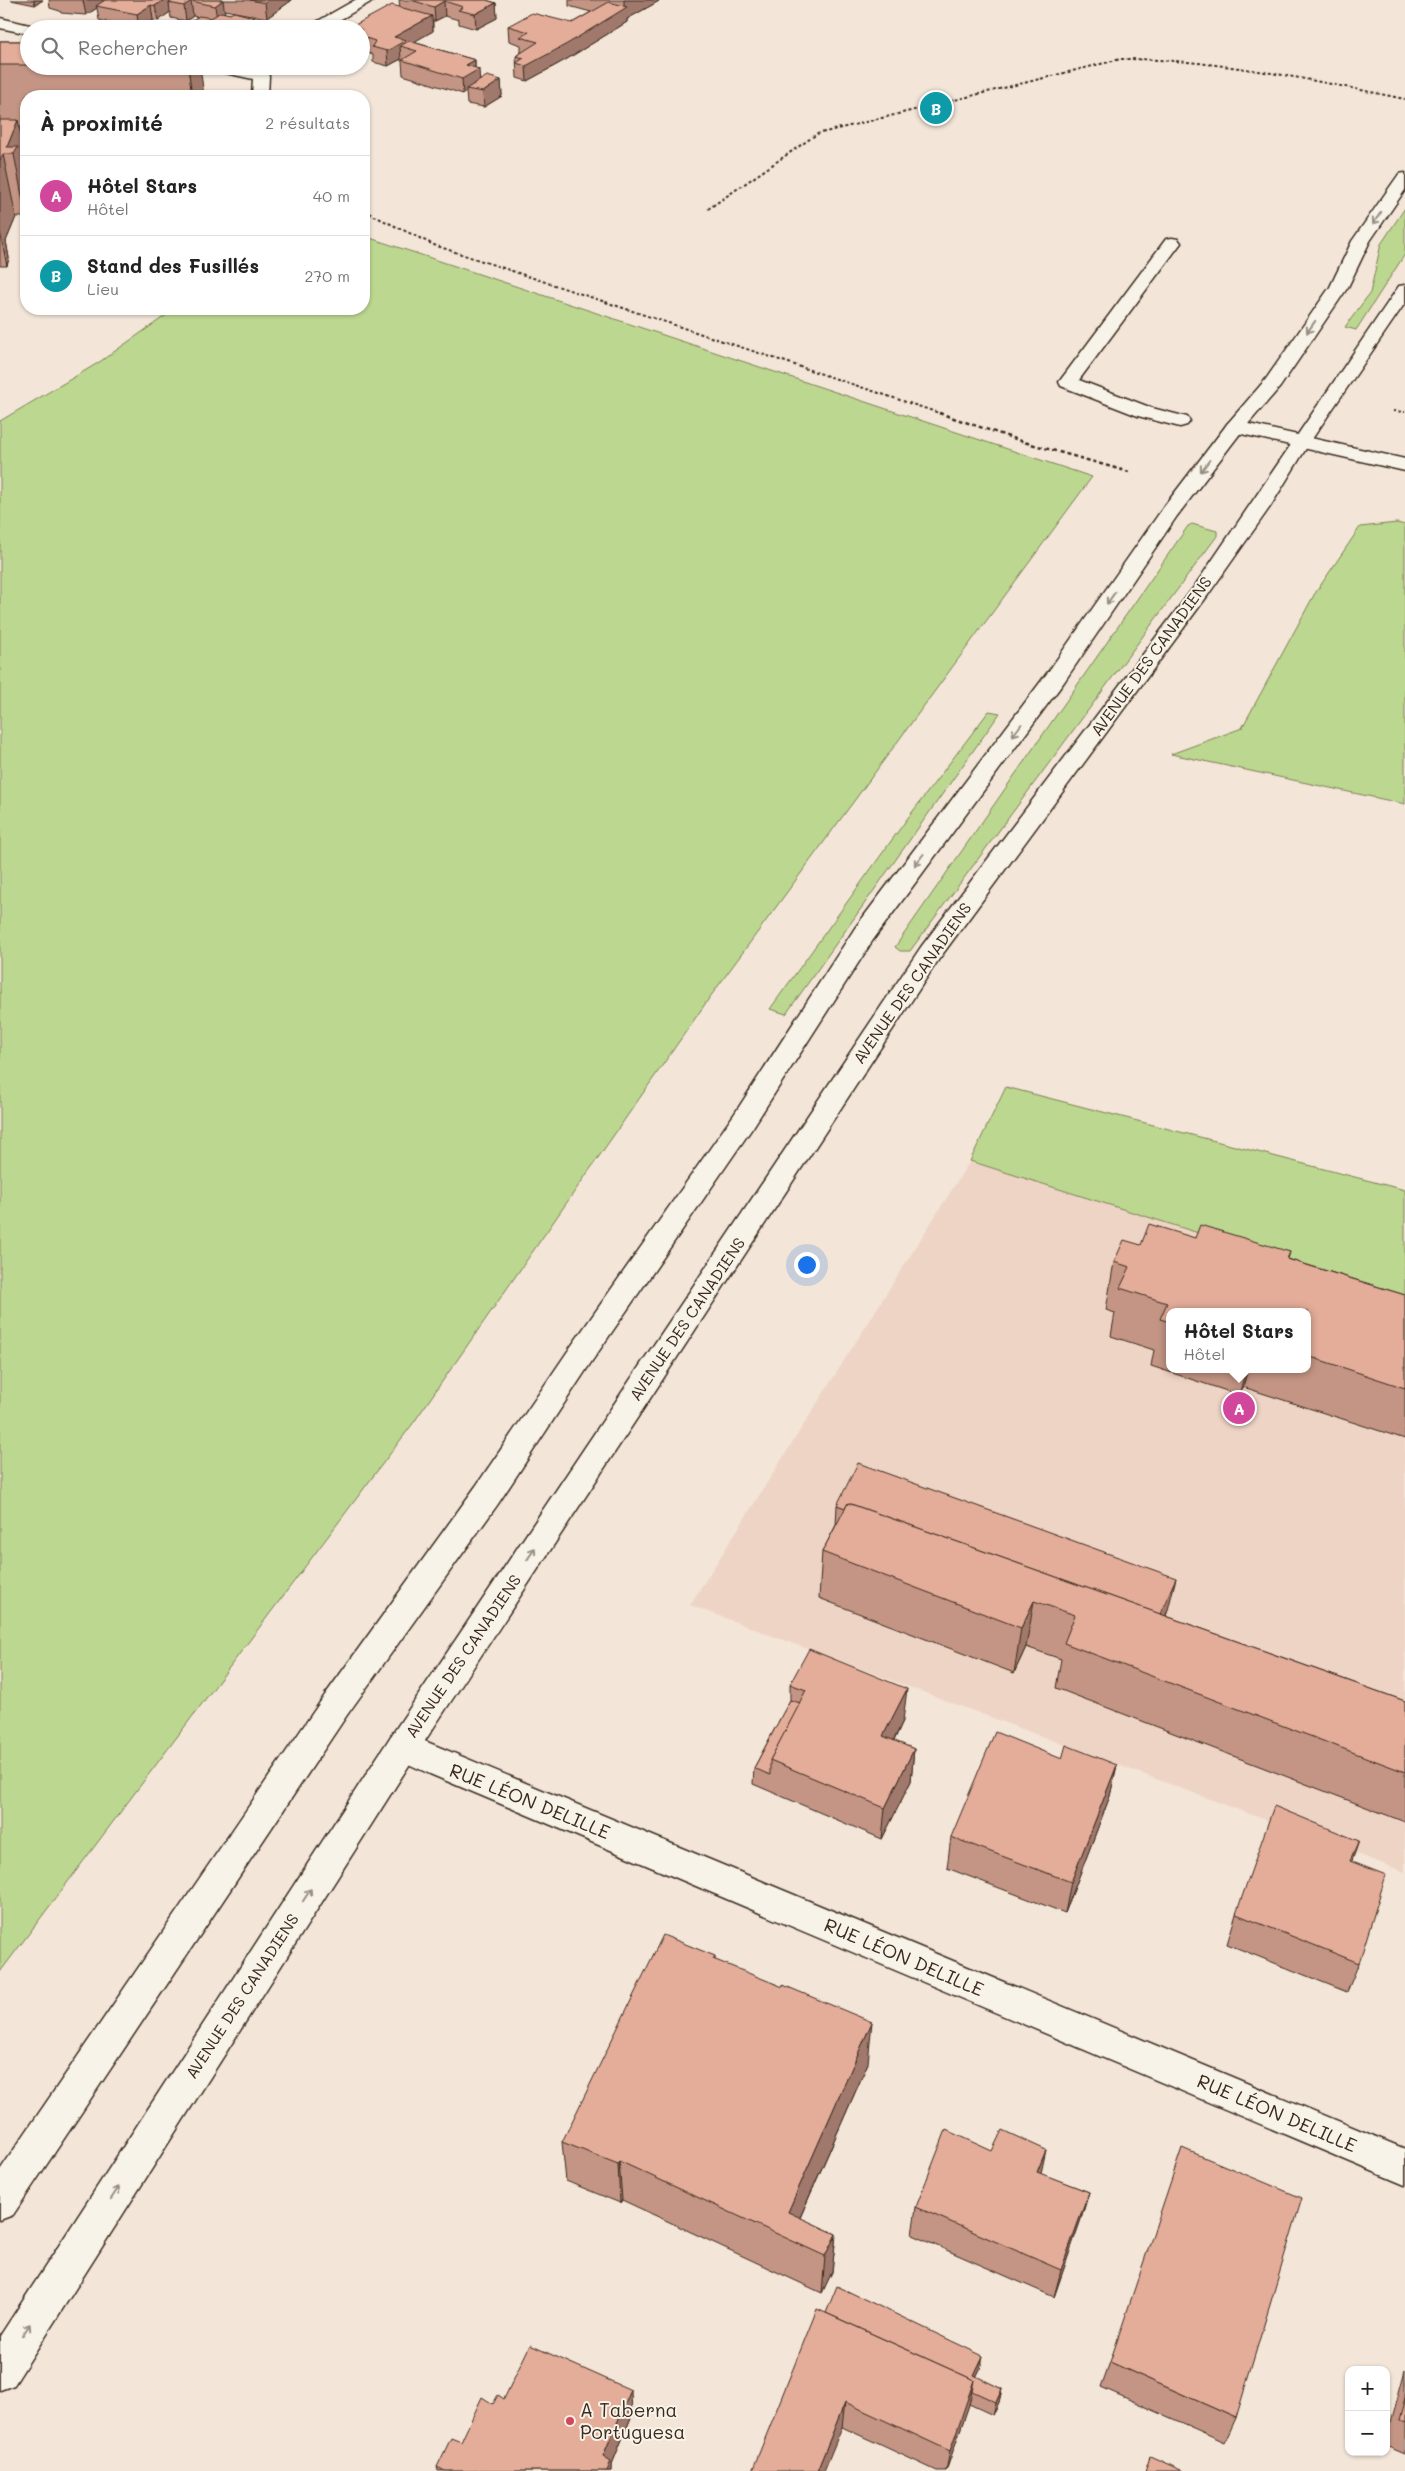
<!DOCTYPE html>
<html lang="fr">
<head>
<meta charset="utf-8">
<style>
  body { margin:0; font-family:Mali,sans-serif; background:#f2f2f2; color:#222 }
  .controls { position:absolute; right:15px; bottom:15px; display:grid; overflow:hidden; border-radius:10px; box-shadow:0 1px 4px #0004 }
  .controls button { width:45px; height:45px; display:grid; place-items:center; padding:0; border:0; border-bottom:1px solid #e0e0e0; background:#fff; color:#222; font:25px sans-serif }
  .you { position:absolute; left:806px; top:1264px; width:18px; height:18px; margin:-12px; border:4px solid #fff; border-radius:50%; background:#1a73e8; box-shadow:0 0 0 8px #1a73e833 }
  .badge { display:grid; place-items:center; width:32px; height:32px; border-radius:50%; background:#b45309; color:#fff; font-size:16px; font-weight:700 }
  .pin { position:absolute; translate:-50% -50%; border:2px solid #fff; box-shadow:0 1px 5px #0006 }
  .popup { position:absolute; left:1166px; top:1308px; width:145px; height:65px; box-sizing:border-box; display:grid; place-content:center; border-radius:10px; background:#fff; filter:drop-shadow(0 1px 4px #0005); font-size:16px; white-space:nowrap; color:#767676 }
  .popup b { font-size:19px; color:#222 }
  .popup::after { content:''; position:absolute; left:50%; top:100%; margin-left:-10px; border:10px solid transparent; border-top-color:#fff }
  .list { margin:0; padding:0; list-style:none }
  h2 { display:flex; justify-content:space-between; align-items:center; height:65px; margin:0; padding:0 20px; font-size:21px }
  h2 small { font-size:16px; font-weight:400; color:#767676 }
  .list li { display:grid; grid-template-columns:32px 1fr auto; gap:15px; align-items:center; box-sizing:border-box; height:80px; padding:0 20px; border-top:1px solid #e0e0e0 }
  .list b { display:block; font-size:19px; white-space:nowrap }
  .list p { margin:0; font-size:16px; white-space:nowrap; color:#767676 }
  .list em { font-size:16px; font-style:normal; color:#767676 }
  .icon { flex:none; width:28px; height:28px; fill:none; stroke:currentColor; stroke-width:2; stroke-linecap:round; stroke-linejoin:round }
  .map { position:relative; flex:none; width:1405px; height:2471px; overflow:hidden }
  .search { position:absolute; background:#fff; box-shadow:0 1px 4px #0004; left:20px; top:20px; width:350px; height:55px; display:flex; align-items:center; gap:12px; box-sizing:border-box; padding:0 18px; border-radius:28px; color:#767676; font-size:19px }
  .panel { position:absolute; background:#fff; box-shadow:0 1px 4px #0004; left:20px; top:90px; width:350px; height:225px; border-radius:20px }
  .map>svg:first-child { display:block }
</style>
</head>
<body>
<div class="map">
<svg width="1405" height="2471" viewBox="0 0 1405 2471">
  <rect width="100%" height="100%" fill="#f3e5d8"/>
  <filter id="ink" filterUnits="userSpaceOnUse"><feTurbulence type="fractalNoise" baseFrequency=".02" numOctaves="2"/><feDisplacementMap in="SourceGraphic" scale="10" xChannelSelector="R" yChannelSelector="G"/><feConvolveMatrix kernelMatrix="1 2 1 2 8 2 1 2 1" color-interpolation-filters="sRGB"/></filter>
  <g filter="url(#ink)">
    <!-- built -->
    <path fill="#eed4c5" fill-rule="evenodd" d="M970,1161L1405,1298V1872L690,1605ZM1170,1312H1308V1369H1170Z"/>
    <!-- green -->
    <g fill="#bcd78f" stroke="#7c8056">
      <path d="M1405,208V254L1356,330L1345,327L1370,293L1381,244Z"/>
      <path d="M364,236L1092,477L710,997L414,1422L0,1972V421L98,363L175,309H364Z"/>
      <path d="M1397,523L1405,525V804L1171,754L1242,728L1314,595L1360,527Z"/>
      <path d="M1192,524L1217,531V536L910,951H900L895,947L1188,526Z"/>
      <path d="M989,711L1000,713L786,1014L770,1009L907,819Z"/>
      <path d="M1006,1087L1405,1190V1298L970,1161Z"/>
    </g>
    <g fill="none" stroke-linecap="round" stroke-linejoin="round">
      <defs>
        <path id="lane" d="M1172,238L1178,239L1181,243L1079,380L1152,408L1187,417L1190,421L1187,425L1180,427L1138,416L1061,386L1059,382L1166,239Z"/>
        <g id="street">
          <path d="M355,0H374L324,29H304Z"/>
          <path d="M0,18L34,26L37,29H29V34L0,28Z"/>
          <path d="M205,66H237L267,73L269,76L268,96H252L253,79L207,69Z"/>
          <path d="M1235,421L1405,459V471L1228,431L1225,427L1228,423Z"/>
          <path d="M403,1732L1405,2149V2185L430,1774L391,1756L387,1746L391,1736Z"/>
        </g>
        <g id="secondary">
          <path d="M1405,173V190L1370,241L1348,287L1280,387L1242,431L1177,516L1064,682L873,940L753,1127L592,1361L498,1504L347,1715L13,2215L0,2220V2170L325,1695L476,1486L572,1345L735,1113L855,928L1048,672L1163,508L1228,423L1266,379L1330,287L1352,241L1399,174Z"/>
          <path d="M1405,285V303L1310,442L1270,507L1208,595L939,959L415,1756L14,2385L0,2390V2336L391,1736L921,947L1194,587L1399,286Z"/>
        </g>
      </defs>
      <!-- lane casing -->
      <use href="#lane" stroke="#3b2a1e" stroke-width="3"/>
      <!-- street casing -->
      <use href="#street" stroke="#3b2a1e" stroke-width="3"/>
      <!-- secondary casing -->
      <use href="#secondary" stroke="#3b2a1e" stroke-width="3"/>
      <!-- path-far1 -->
      <g stroke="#3b2a1e" stroke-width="2" stroke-dasharray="3 2.5" stroke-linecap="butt">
        <path d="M708,209L817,134L1121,59C1218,59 1311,80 1405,99"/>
        <path d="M364,211L434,245L942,414"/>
        <path d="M1393,411L1405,412"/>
      </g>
      <!-- path -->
      <path stroke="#3b2a1e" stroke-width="2.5" stroke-dasharray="4 3" stroke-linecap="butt" d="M939,413L1024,442L1129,472"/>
      <!-- lane -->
      <use href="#lane" fill="#f7f3e8" fill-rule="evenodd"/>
      <!-- street -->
      <use href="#street" fill="#f7f3e8" fill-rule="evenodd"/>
      <!-- secondary -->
      <use href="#secondary" fill="#f7f3e8" fill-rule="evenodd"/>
    </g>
    <!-- wall -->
    <g fill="#c49584" stroke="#3b2a1e" fill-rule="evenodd">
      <path d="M11,0H43L35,5Z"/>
      <path d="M49,0H292L267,18L224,10L225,13L230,14L254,17L255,29H186L185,25L198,17L193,16L186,21L171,18L170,12L158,21L153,20L139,29L99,20L97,8L86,15L61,13L60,11L50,8Z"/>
      <path d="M399,0H486L496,3L497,18L476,29L459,24V20L445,16L435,21H433V31L413,42L475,60V68L480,80H501L502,96L484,107L467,104L466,92L463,94L403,75L402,61H401V59L388,66L373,62V55L365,52L353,26L400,7Z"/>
      <path d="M569,0H658L659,1L627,19V22L567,59L527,81L517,78L516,56L521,52V45L509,41L508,26L572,23L591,12L569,6Z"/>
      <path d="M0,41H29V66H188L192,96H26V126H20L26,160V217H16L6,241L9,258L7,266H0Z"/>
      <path d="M1195,1238L1290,1252L1288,1259L1405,1295V1439L1243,1387L1239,1395L1151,1366L1154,1350L1111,1336L1115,1313L1106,1310L1114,1262L1141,1245ZM1170,1312H1308V1369H1170Z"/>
      <path d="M837,1505L1168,1610L1166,1616L1405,1701V1822L1056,1688L1061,1659L1026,1647L1014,1673L819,1598L822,1552L836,1525Z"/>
      <path d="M790,1684L903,1721L894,1741L914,1749L911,1781L882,1839L753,1784L754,1768L790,1700Z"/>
      <path d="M1062,1759L1117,1765L1110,1796L1065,1913L947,1868L951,1837Z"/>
      <path d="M1359,1841L1352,1861L1359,1963L1347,1992L1227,1944L1236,1914Z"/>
      <path d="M715,1956V1960L868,2063L800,2218L836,2234L832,2272L822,2293L622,2200L620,2203L566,2181L562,2142Z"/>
      <path d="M1041,2174L1089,2192L1081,2219L1054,2297L912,2235L916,2207Z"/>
      <path d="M826,2313L980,2369L976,2377L1002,2389L999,2402L993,2415L969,2404L946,2471H937L842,2427Z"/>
      <path d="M1110,2362L1236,2418L1225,2442L1101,2387Z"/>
      <path d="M1405,2370V2454L1386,2446V2441Z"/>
      <path d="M504,2399L632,2415L612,2464V2471H438L437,2467L461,2442L493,2404Z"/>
    </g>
    <!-- shaded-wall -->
    <g fill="#a0796c" stroke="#3b2a1e">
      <path d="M34,0H43L35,5Z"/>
      <path d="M84,0H108L96,6L97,8L86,15L83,1Z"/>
      <path d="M164,0H171L172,4L169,3L170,12L158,21L155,6Z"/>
      <path d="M223,0L225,15L217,20L215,6Z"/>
      <path d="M269,0H292L267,18L265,3Z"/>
      <path d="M624,0H658L659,1L627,19V22L567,59L527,81L526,66L624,8Z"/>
      <path d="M191,1L193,16L186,21L184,6Z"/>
      <path d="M444,1L445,16L435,21L434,7Z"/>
      <path d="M496,3L497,18L476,29L475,14Z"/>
      <path d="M151,5L153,20L139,29L137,14Z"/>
      <path d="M432,16L433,31L407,46H400L401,59L388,66L387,51L394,37Z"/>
      <path d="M254,17L255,29H234Z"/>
      <path d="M363,37L365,52L361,54V38Z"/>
      <path d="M475,60V71L479,69L480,84L466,89V92L463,94L462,79L466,65Z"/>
      <path d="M188,66H200L204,96H192Z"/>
      <path d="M501,80L502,96L484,107L483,92Z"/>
      <path d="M18,120L26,160V217L14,154L7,147Z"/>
      <path d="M3,154L16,217L6,241L9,258L7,266L0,232V160Z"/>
      <path d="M1246,1369H1248L1243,1387L1239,1395Z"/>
      <path d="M1176,1578L1168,1610L1148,1659L1155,1626Z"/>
      <path d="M1034,1601L1026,1647L1014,1673L1021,1628Z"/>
      <path d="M907,1689L903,1721L880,1768L883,1736Z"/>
      <path d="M914,1749L911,1781L882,1839L885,1808Z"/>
      <path d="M1117,1765L1110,1796L1065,1913L1071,1882Z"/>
      <path d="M872,2022L868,2063L790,2240L788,2212Z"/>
      <path d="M1046,2150L1040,2178L1037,2172Z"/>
      <path d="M619,2161L622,2200L620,2203L618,2164Z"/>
      <path d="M1089,2192L1081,2219L1054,2297L1061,2270Z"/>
      <path d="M836,2234L832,2272L822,2293L825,2256Z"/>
      <path d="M983,2356L980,2369L974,2381L969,2405L946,2471L950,2451L974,2375Z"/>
      <path d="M1002,2389L999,2402L993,2415L996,2402Z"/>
      <path d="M631,2390L632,2415L612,2464V2471H604L603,2456Z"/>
      <path d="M845,2402L842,2427L824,2471H817Z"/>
    </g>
    <!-- building -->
    <g fill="#e4ad9a" stroke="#3b2a1e">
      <path d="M105,0H164L155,6L151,5L137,14L96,6Z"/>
      <path d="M173,0H223L215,6L191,1L184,6L169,3Z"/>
      <path d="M250,0H269L265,3Z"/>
      <path d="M411,0H486L496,3L475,14L458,10L463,7L444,1L434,7Z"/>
      <path d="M609,2L627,7L567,44L526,66L516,63L524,58L516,56L538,42L520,37L529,32L508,26L532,13L572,23Z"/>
      <path d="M392,5L432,16L394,37L406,40L387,51L372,47L375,41L363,37L361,38V29H339L348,24L353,26Z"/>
      <path d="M221,12L230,14L234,12L254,17L234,29H202L185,25L199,16L211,18Z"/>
      <rect x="0" y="41" width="29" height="24"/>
      <path d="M409,41L475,60L466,65L479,69L462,79L402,60L417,51L400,46Z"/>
      <path d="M487,76L501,80L483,92L466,89Z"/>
      <path d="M0,120H18L7,147H18L14,154H3L0,160Z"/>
      <path d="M1149,1224L1195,1238L1200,1225L1290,1252L1287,1259L1405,1295V1388L1308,1356V1312H1170V1322L1160,1319L1167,1303L1120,1288L1130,1267L1114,1262L1124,1240L1141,1245Z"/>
      <path d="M858,1463L1176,1578L1160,1614L848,1503L845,1508L837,1505Z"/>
      <path d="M848,1503L1405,1701V1772L1064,1643L1075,1615L1034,1601L1021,1628L822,1552Z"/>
      <path d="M809,1649L907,1689L883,1736L914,1749L885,1808L770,1760L806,1690L790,1684Z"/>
      <path d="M790,1700L800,1703L770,1760V1775L754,1768Z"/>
      <path d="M995,1732L1062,1759L1066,1745L1117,1765L1071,1882L951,1837Z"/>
      <path d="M1274,1806L1359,1841L1350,1861L1386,1875L1359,1963L1236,1914Z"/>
      <path d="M663,1935L715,1956L713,1959L783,1987V1985L872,2022L788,2212L836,2234L825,2256L619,2161L618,2164L562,2142Z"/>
      <path d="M946,2130L992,2151L1002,2130L1046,2150L1037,2172L1089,2192L1061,2270L916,2207Z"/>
      <path d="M1182,2148L1302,2198L1236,2418L1110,2362Z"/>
      <path d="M837,2286L983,2356L974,2375L1002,2389L996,2402L972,2391L974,2380L826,2313Z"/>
      <path d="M817,2309L974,2380L950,2451L845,2402L817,2471H752Z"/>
      <path d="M530,2345L631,2390L603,2456L611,2461L607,2471H445L437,2467L451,2438L461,2442L482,2397L493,2404L498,2395L504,2399Z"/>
      <path d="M1405,2399V2424L1399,2421Z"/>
      <path d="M1150,2456L1183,2471H1145Z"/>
    </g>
    <!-- one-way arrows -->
    <defs><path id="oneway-shaft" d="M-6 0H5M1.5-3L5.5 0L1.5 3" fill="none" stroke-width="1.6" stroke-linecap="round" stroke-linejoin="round" transform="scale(1.25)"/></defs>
    <g stroke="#998e83">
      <use href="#oneway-shaft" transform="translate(1377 218) rotate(125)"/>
      <use href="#oneway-shaft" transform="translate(1311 327) rotate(125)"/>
      <use href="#oneway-shaft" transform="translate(1205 466) rotate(127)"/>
      <use href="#oneway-shaft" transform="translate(1111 598) rotate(125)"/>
      <use href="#oneway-shaft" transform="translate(1017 730) rotate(127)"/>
      <use href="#oneway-shaft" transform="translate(919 860) rotate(127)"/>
      <use href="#oneway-shaft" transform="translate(531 1554) rotate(-56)"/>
      <use href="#oneway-shaft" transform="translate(307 1895) rotate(-57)"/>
      <use href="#oneway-shaft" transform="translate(115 2193) rotate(-57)"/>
      <use href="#oneway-shaft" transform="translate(26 2330) rotate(-57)"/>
    </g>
  </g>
  <!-- markers -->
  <circle fill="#d1495b" stroke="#f7f3e8" stroke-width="2" cx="570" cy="2421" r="5"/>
  <g text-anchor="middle" stroke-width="4" stroke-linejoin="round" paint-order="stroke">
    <!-- street labels -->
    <g font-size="16" fill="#3b2a1e" stroke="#f7f3e8">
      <text transform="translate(1151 656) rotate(-54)" y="6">AVENUE DES CANADIENS</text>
      <text transform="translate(912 983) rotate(-55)" y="6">AVENUE DES CANADIENS</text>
      <text transform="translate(687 1319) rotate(-56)" y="6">AVENUE DES CANADIENS</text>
      <text transform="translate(463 1656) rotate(-56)" y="6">AVENUE DES CANADIENS</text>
      <text transform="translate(242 1996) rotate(-57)" y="6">AVENUE DES CANADIENS</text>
    </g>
    <!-- near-street labels -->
    <g font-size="19" fill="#3b2a1e" stroke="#f7f3e8">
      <text transform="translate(530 1801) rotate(22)" y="7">RUE LÉON DELILLE</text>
      <text transform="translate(904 1957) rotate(23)" y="7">RUE LÉON DELILLE</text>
      <text transform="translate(1277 2113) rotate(23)" y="7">RUE LÉON DELILLE</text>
    </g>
    <!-- near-poi labels -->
    <g font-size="19" fill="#3b2a1e" stroke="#f7f3e8" text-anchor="start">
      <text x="580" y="2417">A Taberna<tspan x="580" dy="22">Portuguesa</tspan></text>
    </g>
  </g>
</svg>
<div class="controls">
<button>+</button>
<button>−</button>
</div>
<div class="you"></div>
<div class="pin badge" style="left:1239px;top:1408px;background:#d1479c">A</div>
<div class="popup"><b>Hôtel Stars</b>Hôtel</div>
<div class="pin badge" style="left:936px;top:108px;background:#0f9aa8">B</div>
<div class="search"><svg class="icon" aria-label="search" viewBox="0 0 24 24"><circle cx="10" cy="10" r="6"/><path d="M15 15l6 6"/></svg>Rechercher</div>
<section class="panel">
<h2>À proximité<small>2 résultats</small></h2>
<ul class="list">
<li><span class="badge" style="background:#d1479c">A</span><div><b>Hôtel Stars</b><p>Hôtel</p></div><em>40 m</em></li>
<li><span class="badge" style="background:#0f9aa8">B</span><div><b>Stand des Fusillés</b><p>Lieu</p></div><em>270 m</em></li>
</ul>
</section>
</div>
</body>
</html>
